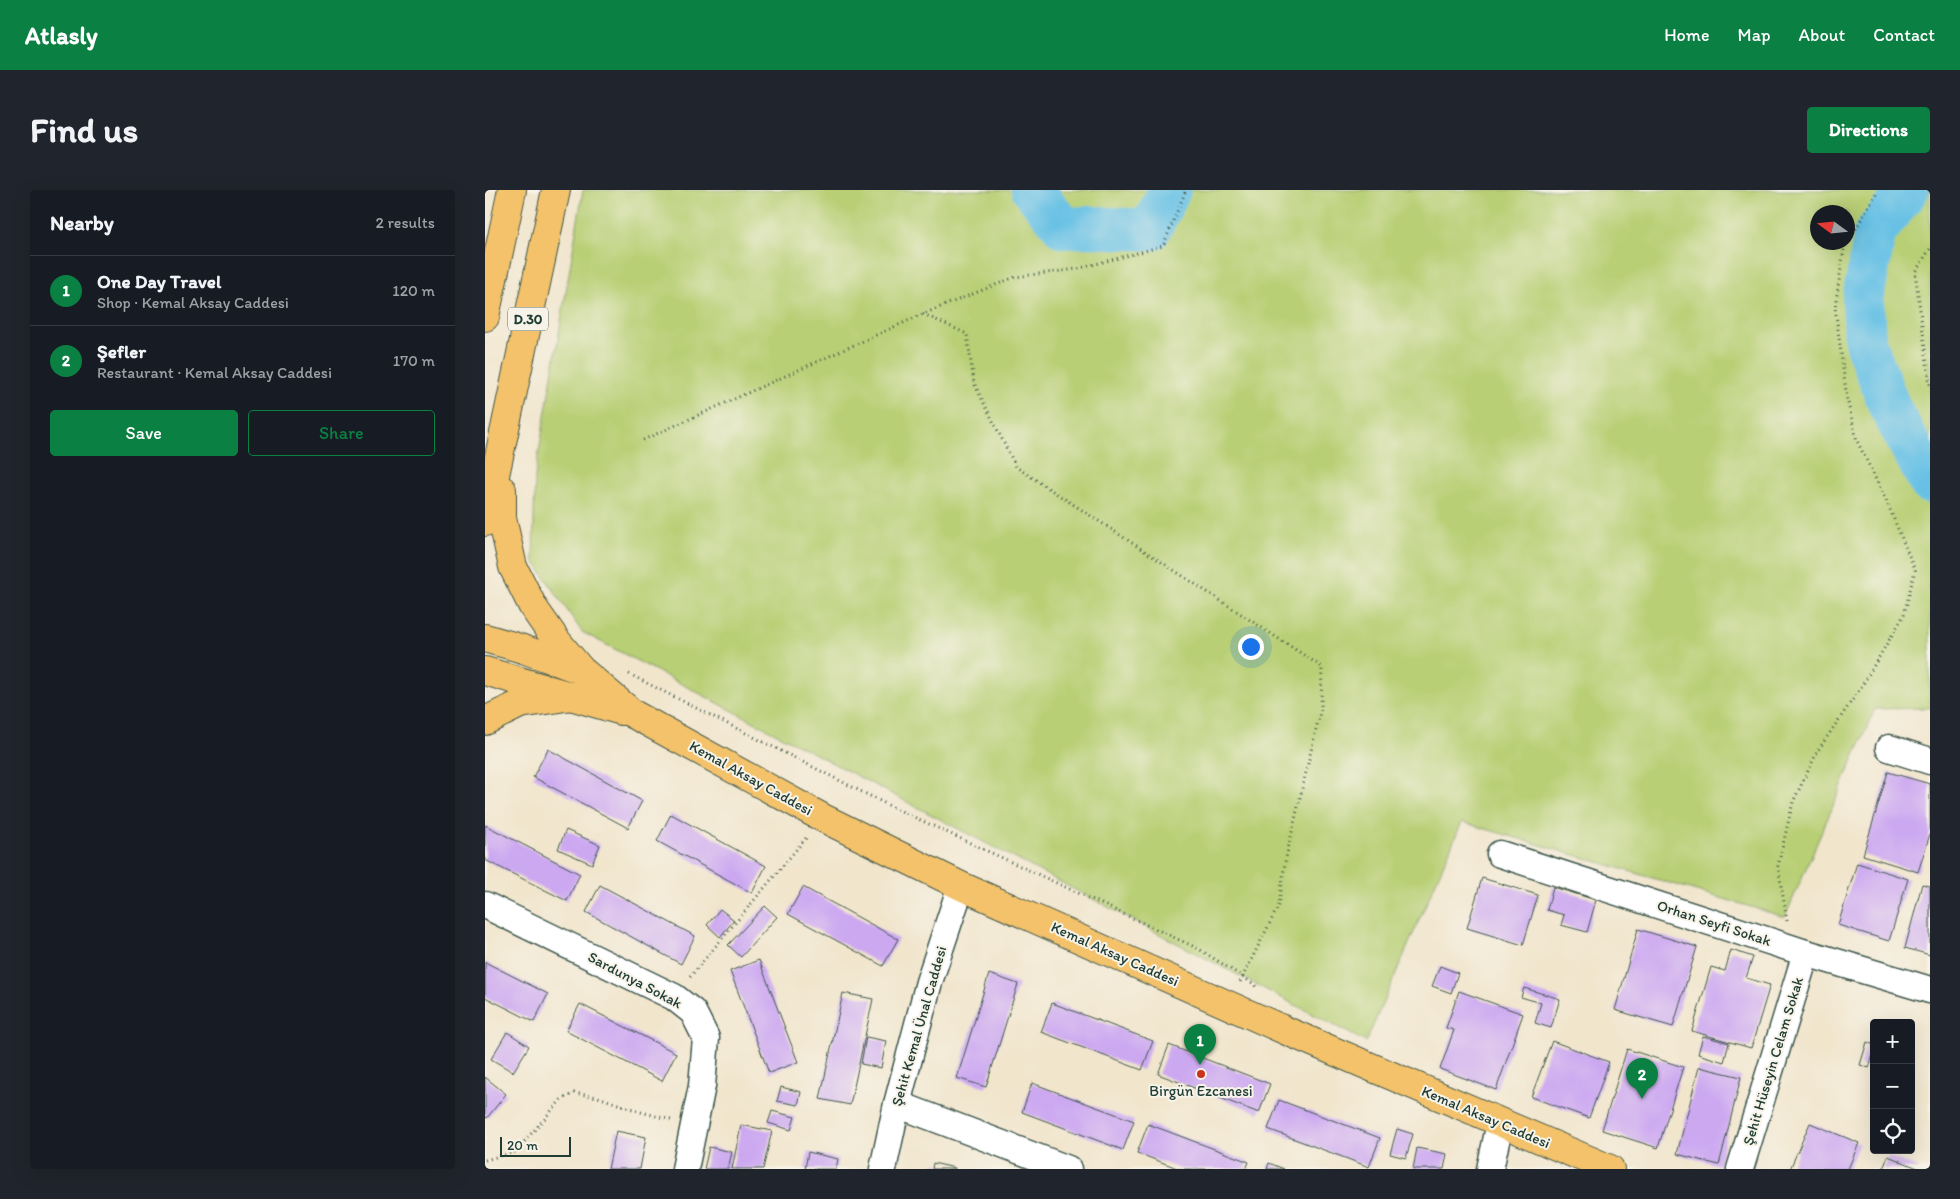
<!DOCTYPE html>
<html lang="en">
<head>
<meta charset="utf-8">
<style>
  body { margin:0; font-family:Itim,sans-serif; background:#20242c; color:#f1f3f6 }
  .controls { position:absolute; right:15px; bottom:15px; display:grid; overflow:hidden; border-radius:5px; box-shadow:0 5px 20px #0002 }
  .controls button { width:45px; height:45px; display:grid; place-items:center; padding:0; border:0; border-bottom:1px solid #363941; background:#171b24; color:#f1f3f6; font:25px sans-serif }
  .compass { position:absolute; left:1325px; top:15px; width:45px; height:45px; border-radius:50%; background:#171b24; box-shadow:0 5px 20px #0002; rotate:285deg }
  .scale { position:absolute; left:15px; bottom:12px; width:71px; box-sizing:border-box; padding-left:5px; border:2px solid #1f3d34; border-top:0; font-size:14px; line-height:18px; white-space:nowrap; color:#1f3d34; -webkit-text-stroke:4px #f7f3e8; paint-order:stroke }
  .you { position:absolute; left:765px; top:456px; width:18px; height:18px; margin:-12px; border:4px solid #fff; border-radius:50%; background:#1a73e8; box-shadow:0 0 0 8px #1a73e833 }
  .badge { display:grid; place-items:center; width:32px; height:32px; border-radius:50%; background:#0b8043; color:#fff; font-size:16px; font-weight:700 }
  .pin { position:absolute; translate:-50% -41px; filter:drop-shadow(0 1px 2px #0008) }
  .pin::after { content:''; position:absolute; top:26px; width:18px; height:15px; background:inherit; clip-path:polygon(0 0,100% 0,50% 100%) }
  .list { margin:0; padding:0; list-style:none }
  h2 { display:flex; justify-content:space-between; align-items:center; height:65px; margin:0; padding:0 20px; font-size:21px }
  h2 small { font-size:16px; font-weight:400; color:#9ea1a6 }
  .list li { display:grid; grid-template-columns:32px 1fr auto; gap:15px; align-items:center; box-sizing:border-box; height:70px; padding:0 20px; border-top:1px solid #363941 }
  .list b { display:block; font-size:19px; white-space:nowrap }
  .list p { margin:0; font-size:16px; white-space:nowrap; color:#9ea1a6 }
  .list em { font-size:16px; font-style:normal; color:#9ea1a6 }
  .actions { display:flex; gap:10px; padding:15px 20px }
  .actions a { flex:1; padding:11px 0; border:1px solid #0b8043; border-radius:5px; text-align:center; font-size:18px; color:#0b8043 }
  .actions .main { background:#0b8043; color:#fff }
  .icon { flex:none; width:28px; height:28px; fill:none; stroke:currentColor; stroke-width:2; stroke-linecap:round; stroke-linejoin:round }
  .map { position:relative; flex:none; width:1445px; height:979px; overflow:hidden; border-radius:5px }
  header { display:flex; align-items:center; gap:30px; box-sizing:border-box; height:70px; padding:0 25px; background:#0b8043; color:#fff }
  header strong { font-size:24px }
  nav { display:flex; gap:28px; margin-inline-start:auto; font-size:18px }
  .intro { display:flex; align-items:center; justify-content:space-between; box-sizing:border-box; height:120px; padding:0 30px }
  h1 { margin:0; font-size:35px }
  .button { padding:12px 22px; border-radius:5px; background:#0b8043; color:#fff; font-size:18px; font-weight:700 }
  main { display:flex; gap:30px; padding:0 30px }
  aside { flex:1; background:#171b24; border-radius:5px; box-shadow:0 5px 20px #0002 }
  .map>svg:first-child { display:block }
</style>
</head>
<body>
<header>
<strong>Atlasly</strong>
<nav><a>Home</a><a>Map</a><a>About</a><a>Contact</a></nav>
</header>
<div class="intro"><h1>Find us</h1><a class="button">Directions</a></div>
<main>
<aside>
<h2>Nearby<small>2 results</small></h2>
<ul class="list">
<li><span class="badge">1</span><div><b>One Day Travel</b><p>Shop · Kemal Aksay Caddesi</p></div><em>120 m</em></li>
<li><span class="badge">2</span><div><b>Şefler</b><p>Restaurant · Kemal Aksay Caddesi</p></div><em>170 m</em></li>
</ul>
<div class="actions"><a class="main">Save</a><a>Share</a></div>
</aside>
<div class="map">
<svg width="1445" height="979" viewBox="0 0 1445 979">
  <rect width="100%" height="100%" fill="#f7f3e8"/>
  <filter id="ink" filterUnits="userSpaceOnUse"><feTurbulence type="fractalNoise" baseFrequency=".02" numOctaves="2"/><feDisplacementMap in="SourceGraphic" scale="10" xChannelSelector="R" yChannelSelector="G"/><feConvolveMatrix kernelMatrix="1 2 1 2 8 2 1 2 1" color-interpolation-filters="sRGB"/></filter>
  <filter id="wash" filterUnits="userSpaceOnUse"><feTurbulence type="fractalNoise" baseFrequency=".0096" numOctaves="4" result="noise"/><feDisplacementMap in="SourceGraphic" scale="20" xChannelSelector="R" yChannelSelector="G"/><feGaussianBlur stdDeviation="1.12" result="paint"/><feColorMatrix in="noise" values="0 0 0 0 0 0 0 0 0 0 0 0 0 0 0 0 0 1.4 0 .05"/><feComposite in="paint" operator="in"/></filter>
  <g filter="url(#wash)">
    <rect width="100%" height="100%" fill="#f1e5cc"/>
    <!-- green -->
    <path fill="#b8cf74" stroke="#6c8654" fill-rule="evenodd" d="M98,0H1445V518L1390,519L1300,727L977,632L881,852L97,442L48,370L50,286ZM1362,22V52H1332V22Z"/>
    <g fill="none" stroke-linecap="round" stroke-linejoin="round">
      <!-- river -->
      <g stroke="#67c1e5" stroke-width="42">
        <path d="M547,0L579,38L603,37L665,40L685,0"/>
        <path d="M1423,0L1390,43L1378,109L1380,152L1405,218L1445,293"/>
      </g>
    </g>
    <g id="blocks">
      <!-- building -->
      <g fill="#cca8f1">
        <path d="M63,559L157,611L143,638L48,587Z"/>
        <path d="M1403,582L1445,594V644L1433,682L1378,665Z"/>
        <path d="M186,624L281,676L267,703L172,651Z"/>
        <path d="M0,635L95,684L82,711L0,670Z"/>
        <path d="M81,640L115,655L107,674L73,659Z"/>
        <path d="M1372,673L1423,689L1404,751L1353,735Z"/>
        <path d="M997,688L1053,705L1038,755L982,738Z"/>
        <path d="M1437,694L1445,696V765L1420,758Z"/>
        <path d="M115,695L210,746L196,774L101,722Z"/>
        <path d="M318,697L413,749L398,776L303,724Z"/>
        <path d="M1068,697L1111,710L1102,742L1076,735L1079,725L1062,720Z"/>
        <path d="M280,716L292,727L256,767L243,755Z"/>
        <path d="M235,719L249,730L235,747L222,735Z"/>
        <path d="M1153,739L1212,757L1188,837L1130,820Z"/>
        <path d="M1246,760L1268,767L1261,788L1285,795L1266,858L1207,841L1226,777L1240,781Z"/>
        <path d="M274,770L313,872L284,883L245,781Z"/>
        <path d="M0,772L63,804L49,832L0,807Z"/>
        <path d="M955,776L973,783L966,803L947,796Z"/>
        <path d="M504,784L533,794L501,897L472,888Z"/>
        <path d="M1039,798L1075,809L1066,838L1050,833L1056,813L1036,807Z"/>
        <path d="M974,801L1038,824L1011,900L955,879L969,840L961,838Z"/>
        <path d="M358,803L388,809L365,915L335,909Z"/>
        <path d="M567,813L668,851L657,880L556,842Z"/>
        <path d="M95,814L191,863L177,891L81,841Z"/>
        <path d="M22,842L44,856L28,882L6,869Z"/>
        <path d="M1218,846L1244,853L1239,872L1213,864Z"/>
        <path d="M381,847L401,851L396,878L376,874Z"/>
        <path d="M1067,851L1124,872L1104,928L1046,907Z"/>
        <path d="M1382,852L1389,855V862L1384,878L1375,875Z"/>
        <path d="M684,855L785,894L774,923L673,884Z"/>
        <path d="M1142,859L1198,877L1173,958L1117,940Z"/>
        <path d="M1214,877L1256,887L1234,975L1192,964Z"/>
        <path d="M0,887L21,904L2,928L0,927Z"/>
        <path d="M547,893L649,931L638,960L537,922Z"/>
        <path d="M296,897L316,902L313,915L292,911Z"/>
        <path d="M794,910L895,948L884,977L783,939Z"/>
        <path d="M287,921L310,927L306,940L283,933Z"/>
        <path d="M1325,933L1374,953L1363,979H1305Z"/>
        <path d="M663,934L764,972L761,979H695L652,963Z"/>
        <path d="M256,935L287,941L278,979H247Z"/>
        <path d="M912,939L928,944L921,968L905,964Z"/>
        <path d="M131,941L161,947L155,979H123Z"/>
        <path d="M224,957L247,962L243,979H219Z"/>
        <path d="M932,958L962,964L959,979H928Z"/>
        <path d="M323,962L353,969L351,979H320Z"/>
        <path d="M1403,966L1435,979H1398Z"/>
        <path d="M448,973L470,978V979H447Z"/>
        <path d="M784,973L799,979H782Z"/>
      </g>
    </g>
  </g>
  <g filter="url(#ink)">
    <use href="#blocks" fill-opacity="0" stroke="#3e564b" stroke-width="1"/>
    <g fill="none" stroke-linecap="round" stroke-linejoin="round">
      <defs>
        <g id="minor">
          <path d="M1404,558L1445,571"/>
          <path d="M1015,664L1321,763L1445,800"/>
          <path d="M0,715L189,807L208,822L221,848L217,896L200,979"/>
          <path d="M412,914L583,979"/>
          <path d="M398,979L412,914L444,792L476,696"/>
          <path d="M1005,979L1015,933"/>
          <path d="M1255,979L1321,763"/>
        </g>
        <g id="major">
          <path d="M0,448L38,459L96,480L148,524L338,628L476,696L804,842L1125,979"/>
          <path d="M0,481L137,521"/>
        </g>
        <g id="highway">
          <path d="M0,127L27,0"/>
          <path d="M17,300V328L28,377L48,417L71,450L96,480"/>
          <path d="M0,332L71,0"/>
          <path d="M0,531L35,514L87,506"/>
        </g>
      </defs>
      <!-- minor casing -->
      <use href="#minor" stroke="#3e564b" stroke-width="29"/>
      <!-- major casing -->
      <use href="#major" stroke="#3e564b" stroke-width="30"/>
      <!-- highway casing -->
      <use href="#highway" stroke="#3e564b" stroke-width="30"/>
      <!-- path -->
      <g stroke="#3e564b" stroke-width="3" stroke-dasharray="1 4" stroke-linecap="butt">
        <path d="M1445,59L1430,82L1445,195"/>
        <path d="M438,124L482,144L489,193L531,277L837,477L836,518L800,672L794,715L754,794"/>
        <path d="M158,250L438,124L530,87L592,79L678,56L701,0"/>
        <path d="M144,484L403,615L714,759L769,794L772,799"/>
        <path d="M1302,731L1293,676L1308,612L1333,560L1375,499L1419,425L1430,380L1401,310L1372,251L1362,209L1350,117L1359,59L1393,0"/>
        <path d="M205,787L321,648"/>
        <path d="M0,970L30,962L76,910L89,903L113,907L156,922L186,930"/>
      </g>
      <!-- minor -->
      <use href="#minor" stroke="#fff" stroke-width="26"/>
      <!-- major -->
      <use href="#major" stroke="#f4c26a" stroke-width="28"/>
      <!-- highway -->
      <use href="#highway" stroke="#f4c26a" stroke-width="28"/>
    </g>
  </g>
  <!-- markers -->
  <circle fill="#c8321e" stroke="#f7f3e8" stroke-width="2" cx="716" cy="884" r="5"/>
  <g text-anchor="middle" stroke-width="4" stroke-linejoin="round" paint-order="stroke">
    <!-- shield labels -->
    <rect fill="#f7f3e8" stroke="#60746a" stroke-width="1" x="23" y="117.5" width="40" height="23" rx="4"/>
    <g font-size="14" font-weight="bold" fill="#1f3d34">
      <text x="43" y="134">D.30</text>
    </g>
    <!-- street labels -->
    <g font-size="15" fill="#1f3d34" stroke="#f7f3e8">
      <text transform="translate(266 588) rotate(29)" y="5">Kemal Aksay Caddesi</text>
      <text transform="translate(1229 733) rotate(18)" y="5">Orhan Seyfi Sokak</text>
      <text transform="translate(630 764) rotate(24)" y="5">Kemal Aksay Caddesi</text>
      <text transform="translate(150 790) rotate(28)" y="5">Sardunya Sokak</text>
      <text transform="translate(434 836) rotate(-74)" y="5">Şehit Kemal Ünal Caddesi</text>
      <text transform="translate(1288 871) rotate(-73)" y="5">Şehit Hüseyin Celam Sokak</text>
      <text transform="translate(1001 927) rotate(23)" y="5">Kemal Aksay Caddesi</text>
    </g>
    <!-- poi labels -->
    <g font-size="15" fill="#1f3d34" stroke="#f7f3e8">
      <text x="716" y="906">Birgün Ezcanesi</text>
    </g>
  </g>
</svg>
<div class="controls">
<button>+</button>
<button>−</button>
<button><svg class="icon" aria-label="locate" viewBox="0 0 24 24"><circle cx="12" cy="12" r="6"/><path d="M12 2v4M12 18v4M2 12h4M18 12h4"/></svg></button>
</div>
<svg class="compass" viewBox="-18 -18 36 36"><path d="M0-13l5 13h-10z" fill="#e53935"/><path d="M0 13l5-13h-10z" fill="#9ea1a6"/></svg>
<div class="scale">20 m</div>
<div class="you"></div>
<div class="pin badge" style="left:715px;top:875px">1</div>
<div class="pin badge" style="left:1157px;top:909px">2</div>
</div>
</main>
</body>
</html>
